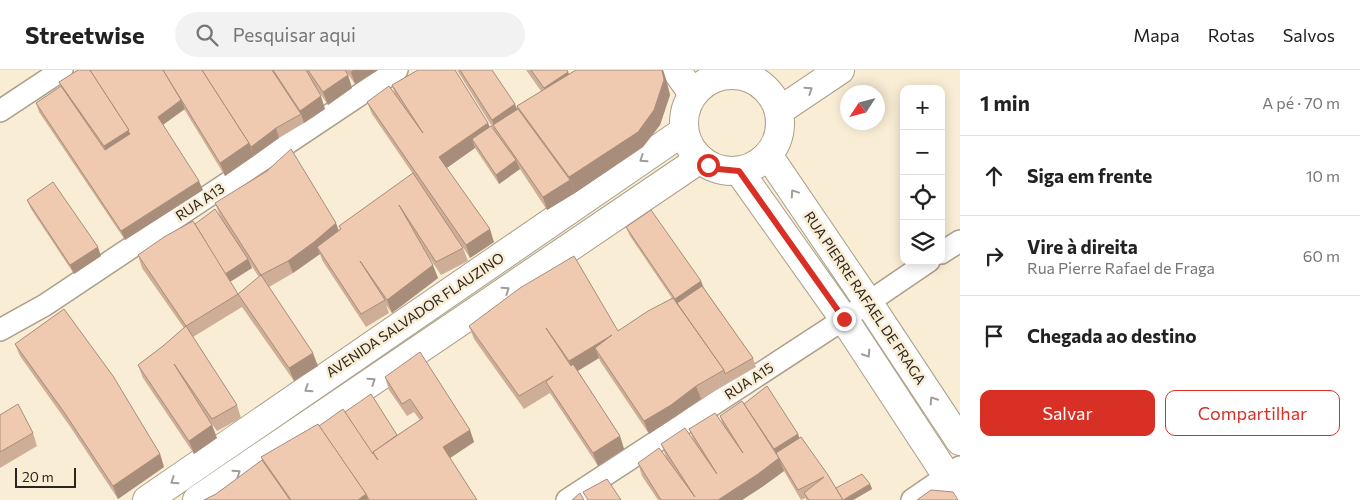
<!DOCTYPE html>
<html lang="pt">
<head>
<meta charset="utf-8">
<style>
  body { margin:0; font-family:Commissioner,sans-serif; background:#f2f2f2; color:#222 }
  .controls { position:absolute; right:15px; top:15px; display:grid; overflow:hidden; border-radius:10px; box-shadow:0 2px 12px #0003 }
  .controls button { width:45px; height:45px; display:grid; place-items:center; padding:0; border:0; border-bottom:1px solid #e0e0e0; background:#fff; color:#222; font:25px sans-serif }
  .compass { position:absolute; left:840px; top:15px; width:45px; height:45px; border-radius:50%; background:#fff; box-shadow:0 2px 12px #0003; rotate:234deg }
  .scale { position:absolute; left:15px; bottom:12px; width:61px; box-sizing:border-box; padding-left:5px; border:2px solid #2b261d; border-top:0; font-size:14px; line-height:18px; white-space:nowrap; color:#2b261d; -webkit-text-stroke:4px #f9edd5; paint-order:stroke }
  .stop { position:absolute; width:15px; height:15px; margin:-11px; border:4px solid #d93025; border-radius:50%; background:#fff }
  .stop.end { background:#d93025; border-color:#fff; box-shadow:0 1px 5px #0008 }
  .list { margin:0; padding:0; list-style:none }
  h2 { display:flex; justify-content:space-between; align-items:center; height:65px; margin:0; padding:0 20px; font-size:21px }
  h2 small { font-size:16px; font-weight:400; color:#767676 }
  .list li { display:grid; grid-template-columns:32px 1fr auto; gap:15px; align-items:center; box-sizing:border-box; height:80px; padding:0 20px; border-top:1px solid #e0e0e0 }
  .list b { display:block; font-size:19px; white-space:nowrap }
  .list p { margin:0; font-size:16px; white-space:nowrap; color:#767676 }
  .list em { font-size:16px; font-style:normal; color:#767676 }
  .actions { display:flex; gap:10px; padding:15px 20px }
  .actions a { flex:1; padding:11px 0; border:1px solid #d93025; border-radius:10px; text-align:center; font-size:18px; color:#d93025 }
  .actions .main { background:#d93025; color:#fff }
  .icon { flex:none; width:28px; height:28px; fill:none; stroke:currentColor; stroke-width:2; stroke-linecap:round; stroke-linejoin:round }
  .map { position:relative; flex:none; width:960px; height:430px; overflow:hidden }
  header { display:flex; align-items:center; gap:30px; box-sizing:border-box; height:70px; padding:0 25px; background:#fff; border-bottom:1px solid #e0e0e0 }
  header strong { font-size:24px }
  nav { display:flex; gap:28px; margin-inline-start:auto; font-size:18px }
  .search { width:350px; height:45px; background:#f2f2f2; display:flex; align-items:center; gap:12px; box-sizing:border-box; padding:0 18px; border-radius:28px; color:#767676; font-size:19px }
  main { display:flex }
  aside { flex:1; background:#fff }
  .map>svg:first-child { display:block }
</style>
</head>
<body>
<header>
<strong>Streetwise</strong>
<div class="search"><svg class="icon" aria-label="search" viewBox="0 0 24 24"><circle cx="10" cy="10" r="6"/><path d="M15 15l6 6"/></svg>Pesquisar aqui</div>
<nav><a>Mapa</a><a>Rotas</a><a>Salvos</a></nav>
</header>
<main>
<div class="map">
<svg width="960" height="430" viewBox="0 0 960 430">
  <rect width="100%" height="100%" fill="#f9edd5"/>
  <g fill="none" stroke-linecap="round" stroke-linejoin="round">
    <defs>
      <g id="street">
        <path d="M0,41L62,0"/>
        <path d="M941,183L960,171"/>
        <path d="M0,260L45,235L397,0"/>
        <path d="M567,430L844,249L929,191"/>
        <path d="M912,430L960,397"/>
      </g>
      <g id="secondary">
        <path d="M676,0L693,24"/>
        <circle cx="732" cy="53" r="48"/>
        <path d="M779,41L840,0"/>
        <path d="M768,85L868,232L960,371"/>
        <path d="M739,101L844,249L960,426"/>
        <path d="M147,430L684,61"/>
        <path d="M197,430L700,89"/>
      </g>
    </defs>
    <!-- street casing -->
    <use href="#street" stroke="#ab9f89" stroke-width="24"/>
    <!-- secondary casing -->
    <use href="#secondary" stroke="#ab9f89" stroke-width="30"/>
    <!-- street -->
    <use href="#street" stroke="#fff" stroke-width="21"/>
    <!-- secondary -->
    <use href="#secondary" stroke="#fff" stroke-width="28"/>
  </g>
  <!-- wall -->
  <g fill="#ceae97" fill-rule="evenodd">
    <path d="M78,0H345L348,5L352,18L328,35L313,13L325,39L304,53L279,68L225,106L184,39L163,55L203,120L125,170L39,42L36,33L61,16L59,12Z"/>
    <path d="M345,0H378L355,14Z"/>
    <path d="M457,0H492L517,39V36L541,21L526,0H567L569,4L576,0H663L666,9L670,25L660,55L643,77L575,123L547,140L520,99L499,114L475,78L446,98L494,172L470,188L451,159L463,178L468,191L441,205L423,178L438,208L392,243L386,235L389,243L366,257L322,190L320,184L293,203L269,217L318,296L294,311L242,237L193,267L237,335L241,348L217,361L209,350L212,355L217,368L194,384L143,308L138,295L163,276L184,258L142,198L138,185L195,154L220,146L215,133L339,160L340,159L339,156L413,104L372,44L367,32L395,25L392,15L488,53L490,57L496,63ZM249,192L259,207L238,224L230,212L252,198Z"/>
    <path d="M27,130L101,186L74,204L31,139Z"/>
    <path d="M626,157L701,211L704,218L753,288L756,297L701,329L675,347L649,364L600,291L599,288L578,301L620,366L624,379L598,396L550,323L524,339L474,269L469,256L618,261L672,228L630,166Z"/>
    <path d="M15,274L160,384L164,397L118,429L69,355L20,286Z"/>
    <path d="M385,307L470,360L474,372L450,388L477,430H204L216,424L262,390L261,387L345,342L397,365L420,350L414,342L407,346L389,320Z"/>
    <path d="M744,334L798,364L799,368L836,418L870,414L872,419L853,430H806V428L801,430L784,401L762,417L742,430H658L642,406L638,393L670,394L666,387L661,374L694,371L689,359L723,355L720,346Z"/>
    <path d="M0,345L33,363L37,376L0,398Z"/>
  </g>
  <!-- shaded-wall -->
  <g fill="#a88d7b">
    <path d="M353,0H378L355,14L351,2Z"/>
    <path d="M662,0H663L666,9L670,25L660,55L643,77L575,123L569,107Z"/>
    <path d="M568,2L573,15L548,31L544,18Z"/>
    <path d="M348,5L352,18L328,35L323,22Z"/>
    <path d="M321,26L325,39L304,53L300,41Z"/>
    <path d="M181,30L185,39L161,56L158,47Z"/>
    <path d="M515,34L520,46L494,56L492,50Z"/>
    <path d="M488,53L493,66L472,69L475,78L444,100L439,87Z"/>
    <path d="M276,58L279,68L254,86L251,77Z"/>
    <path d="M129,60L133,73L108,89L104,76Z"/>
    <path d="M249,73L254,86L225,106L220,93Z"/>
    <path d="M516,90L520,99L499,114L496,105Z"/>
    <path d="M570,110L575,123L547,140L543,127Z"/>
    <path d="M199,111L203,120L125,170L121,161Z"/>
    <path d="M336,153L341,166L317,177L320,184L293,203L288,191Z"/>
    <path d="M490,159L494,172L470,188L466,175Z"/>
    <path d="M98,177L101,186L74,204L70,195Z"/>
    <path d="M248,189L252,198L228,213L224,204Z"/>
    <path d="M433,195L438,208L392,243L387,230Z"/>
    <path d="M701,211L704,220L677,233L679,237L678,238L675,229Z"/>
    <path d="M612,265L595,278L599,288L574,303L569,291Z"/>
    <path d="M313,283L318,296L294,311L289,298Z"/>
    <path d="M696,316L701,329L675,347L649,364L644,351Z"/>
    <path d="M212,355L217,368L194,384L189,371Z"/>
    <path d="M470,360L474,372L447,390L443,377Z"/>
    <path d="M798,364L801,373L778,387L774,379Z"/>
    <path d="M620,366L624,379L598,396L593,383Z"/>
    <path d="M160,384L164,397L118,429L113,416Z"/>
    <path d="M779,388L784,401L762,417L742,430H718Z"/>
    <path d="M870,414L872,419L853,430H844Z"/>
    <path d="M366,424L368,430H358Z"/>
  </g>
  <!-- building -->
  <g fill="#f0cab0" stroke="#a88d7b">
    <path d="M78,0H90L129,60L104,76L59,12Z"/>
    <path d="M90,0H163L181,30L158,47L199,111L121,161L36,33L61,16L105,80L130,64L128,61L129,60Z"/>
    <path d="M163,0H202L249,73L220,93Z"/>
    <path d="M202,0H272L301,44L276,58L251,77L249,73Z"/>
    <path d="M273,0H306L321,26L300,41Z"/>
    <path d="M308,0H345L348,5L323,22Z"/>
    <path d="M418,0H455L488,53L439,87L490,159L466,175L367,32L389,16L423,63L392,15Z"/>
    <path d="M460,0H492L515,34L492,50Z"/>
    <path d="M531,0H567L568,2L544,18Z"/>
    <path d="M576,0H662L664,10L654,40L638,62L569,107L517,36Z"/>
    <path d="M518,39L570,110L543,127L493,55Z"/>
    <path d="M491,56L516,90L496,105L472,69Z"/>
    <path d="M291,79L336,153L314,172L288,191L261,205L313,283L289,298L238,224L261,205L215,133L267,101Z"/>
    <path d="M413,103L463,178L436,192L399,135L433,195L387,230L360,191L385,230L361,244L317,177L341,159L339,156Z"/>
    <path d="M53,112L98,177L70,195L27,130Z"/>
    <path d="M215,139L248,189L225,204L195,154Z"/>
    <path d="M651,140L701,211L675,229L626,157Z"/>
    <path d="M193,151L238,224L186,256L138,185L164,167Z"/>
    <path d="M574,186L618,261L648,241L673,228L724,300L696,316L671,335L644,351L595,278L612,265L569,291L546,258L571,296L573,294L620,366L593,383L546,312L553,306L519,326L469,256L520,218Z"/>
    <path d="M702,216L753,288L725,304L724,300L677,233Z"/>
    <path d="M64,239L113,306L160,384L113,416L64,342L15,274Z"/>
    <path d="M186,256L237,335L212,349L174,294L212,355L189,371L138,295L163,276Z"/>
    <path d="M420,282L470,360L443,377L477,430H369L366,424L319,356L343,339L378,390L373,382L423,348L410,329L402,334L385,307Z"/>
    <path d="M767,316L798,364L774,379L744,334Z"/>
    <path d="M371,324L397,365L373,382V384L345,342Z"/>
    <path d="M742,331L779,388L758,404L718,430H661L638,393L659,378L695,427L661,374L685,358L717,404L689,359L715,343L743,383L720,346Z"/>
    <path d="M18,334L33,363L0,382V345Z"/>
    <path d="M318,354L366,424L358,430H291L261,387Z"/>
    <path d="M801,367L828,405L843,430H809L804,423L824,407L798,420L776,383Z"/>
    <path d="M262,390L290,430H204L216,424Z"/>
    <path d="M862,404L870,414L843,430L836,418Z"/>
    <path d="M607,409L621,430H588L583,422Z"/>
    <path d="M931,420L953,422L958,430H917Z"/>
    <path d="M580,423L584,430H572Z"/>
  </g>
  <!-- one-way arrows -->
  <defs><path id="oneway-chevron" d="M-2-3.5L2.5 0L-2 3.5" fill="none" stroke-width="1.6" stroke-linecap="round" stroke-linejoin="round" transform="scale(1.25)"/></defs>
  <g stroke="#a09d99">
    <use href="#oneway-chevron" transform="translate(809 20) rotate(-34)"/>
    <use href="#oneway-chevron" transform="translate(643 89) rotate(146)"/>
    <use href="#oneway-chevron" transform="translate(794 123) rotate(-124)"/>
    <use href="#oneway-chevron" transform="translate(506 220) rotate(-34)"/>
    <use href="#oneway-chevron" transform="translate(867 284) rotate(57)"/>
    <use href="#oneway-chevron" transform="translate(372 311) rotate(-34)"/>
    <use href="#oneway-chevron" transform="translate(308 319) rotate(146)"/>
    <use href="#oneway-chevron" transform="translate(933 330) rotate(-123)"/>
    <use href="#oneway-chevron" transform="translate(237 403) rotate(-34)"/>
    <use href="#oneway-chevron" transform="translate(174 411) rotate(146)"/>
  </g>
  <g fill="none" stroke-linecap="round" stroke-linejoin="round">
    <!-- route -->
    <path stroke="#d93025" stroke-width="6" d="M708,95L718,99L739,101L844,249"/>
  </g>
  <g text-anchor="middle" stroke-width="5" stroke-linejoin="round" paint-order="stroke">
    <!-- street labels -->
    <g font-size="14" fill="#2b261d" stroke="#f9edd5">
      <text transform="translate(200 132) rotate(-34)" y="5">RUA A13</text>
      <text transform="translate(865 228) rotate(56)" y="5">RUA PIERRE RAFAEL DE FRAGA</text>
      <text transform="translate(415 245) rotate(-34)" y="5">AVENIDA SALVADOR FLAUZINO</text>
      <text transform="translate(749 311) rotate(-33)" y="5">RUA A15</text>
    </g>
  </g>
</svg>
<div class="controls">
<button>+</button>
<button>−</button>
<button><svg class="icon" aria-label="locate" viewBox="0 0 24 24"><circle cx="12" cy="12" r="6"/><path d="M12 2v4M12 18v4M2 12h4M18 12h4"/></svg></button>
<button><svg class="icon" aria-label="layers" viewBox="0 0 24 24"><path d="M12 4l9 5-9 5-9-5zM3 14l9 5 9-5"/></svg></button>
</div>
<svg class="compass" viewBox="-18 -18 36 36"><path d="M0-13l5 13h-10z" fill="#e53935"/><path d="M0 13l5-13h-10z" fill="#767676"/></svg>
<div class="scale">20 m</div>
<div class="stop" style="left:708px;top:95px"></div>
<div class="stop end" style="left:844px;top:249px"></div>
</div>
<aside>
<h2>1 min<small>A pé · 70 m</small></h2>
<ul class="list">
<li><svg class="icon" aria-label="ahead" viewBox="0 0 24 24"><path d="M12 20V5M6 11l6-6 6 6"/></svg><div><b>Siga em frente</b></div><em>10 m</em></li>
<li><svg class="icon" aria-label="right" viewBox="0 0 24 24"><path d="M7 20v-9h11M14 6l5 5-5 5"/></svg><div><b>Vire à direita</b><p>Rua Pierre Rafael de Fraga</p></div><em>60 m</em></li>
<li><svg class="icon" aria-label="arrive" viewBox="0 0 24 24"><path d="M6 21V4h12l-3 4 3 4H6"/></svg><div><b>Chegada ao destino</b></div></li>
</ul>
<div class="actions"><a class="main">Salvar</a><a>Compartilhar</a></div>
</aside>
</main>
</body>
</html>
